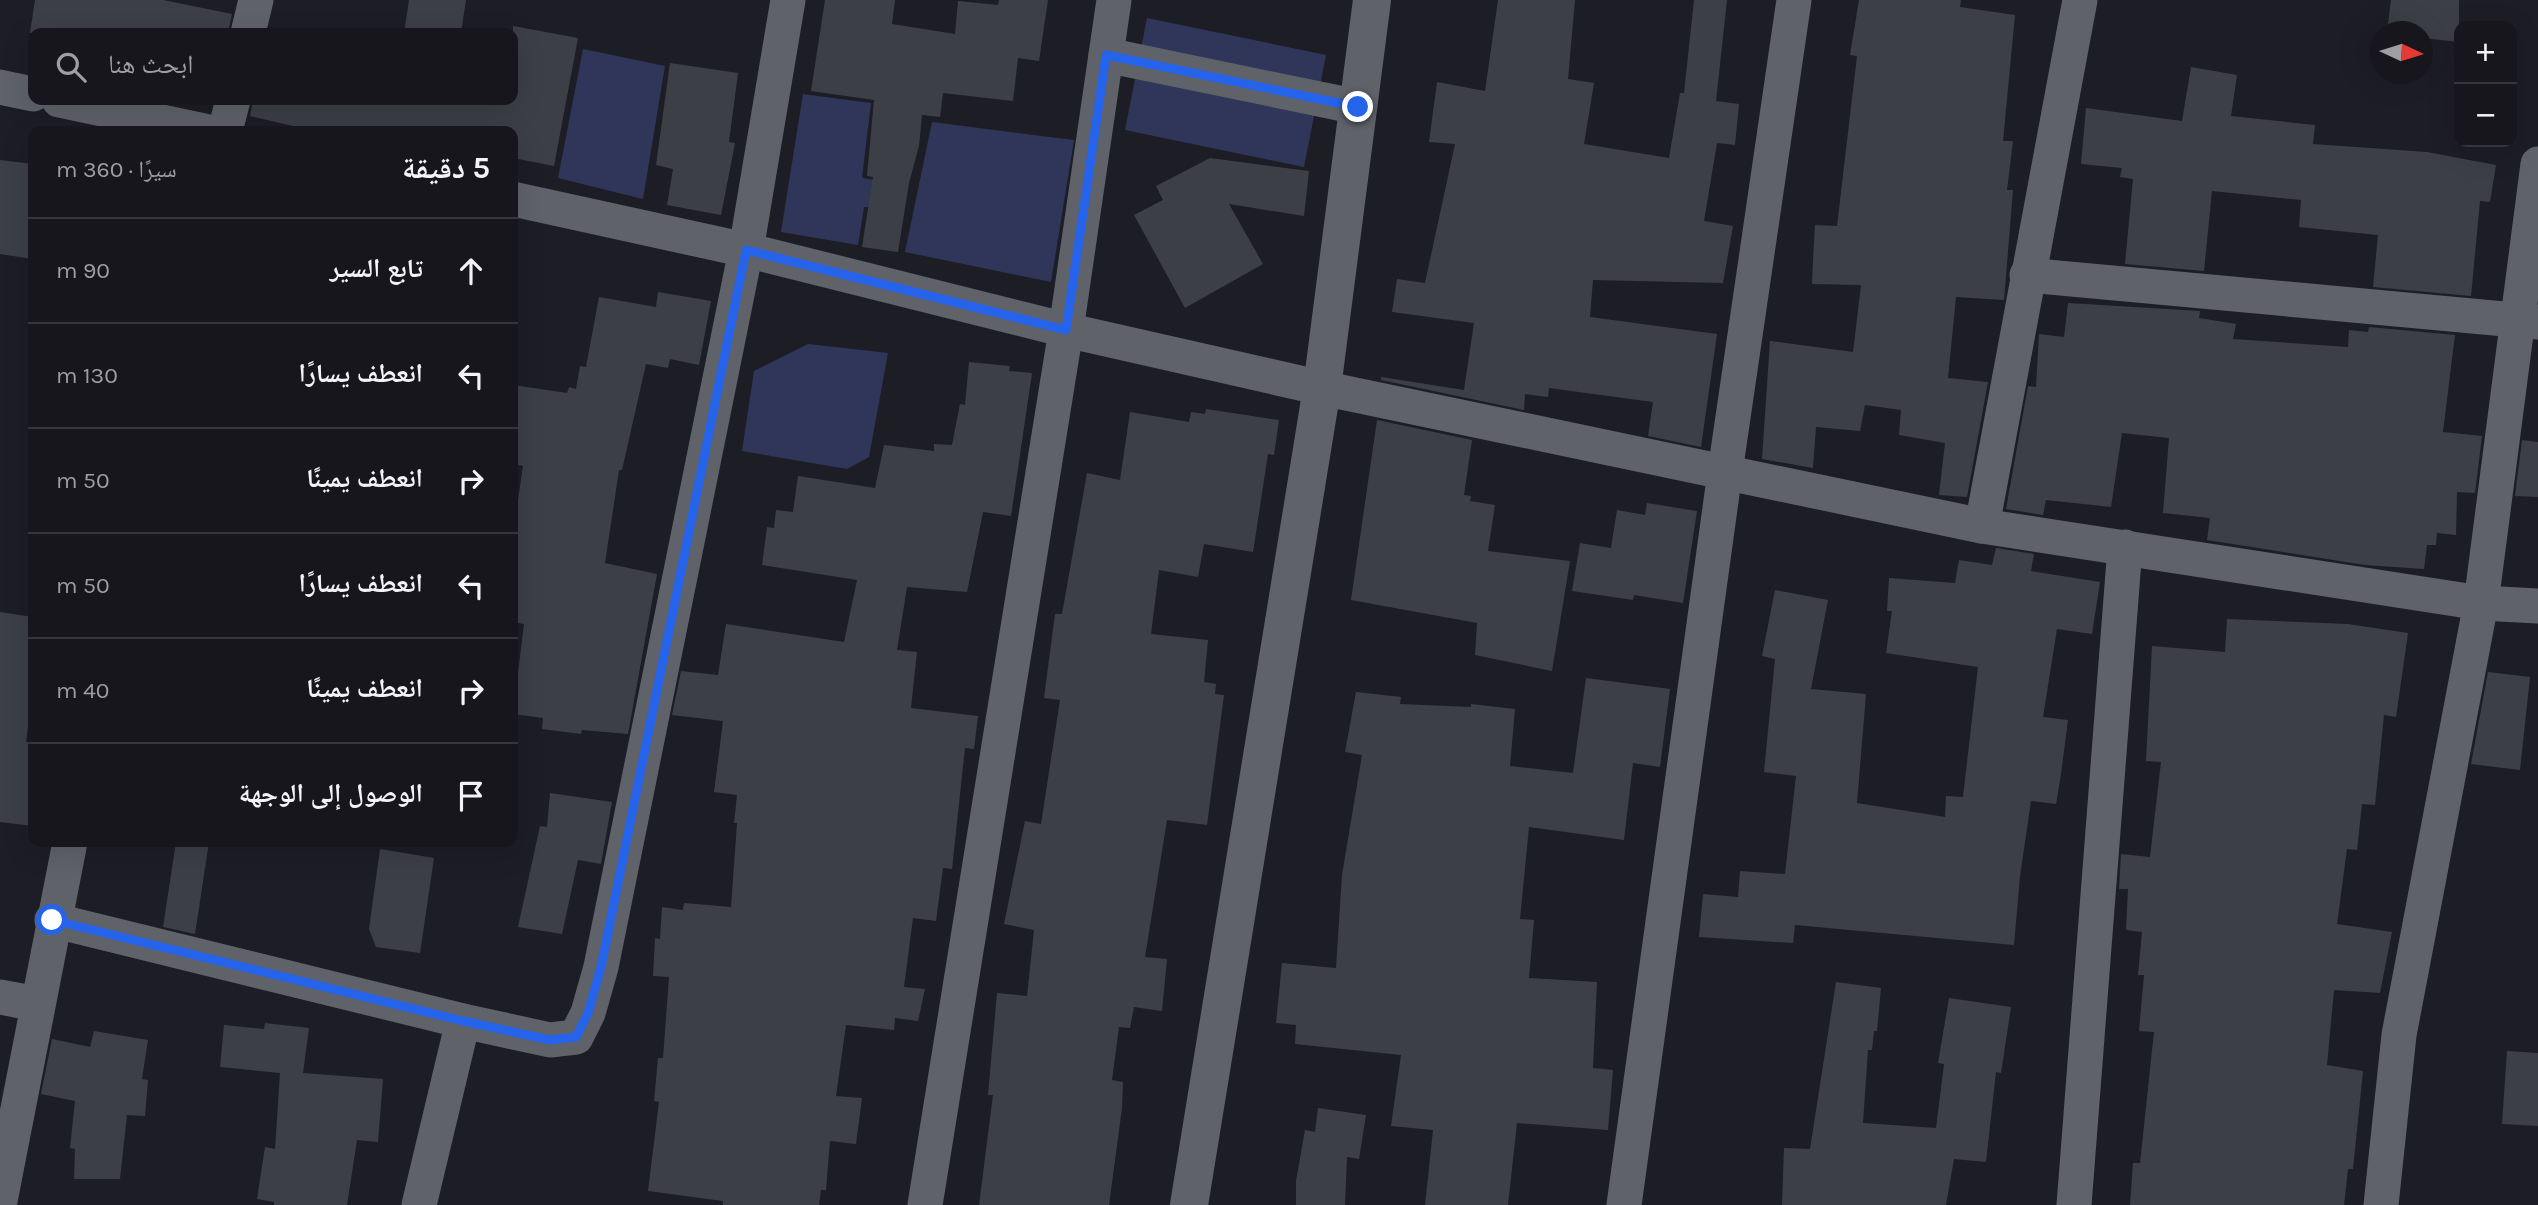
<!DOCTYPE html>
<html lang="ar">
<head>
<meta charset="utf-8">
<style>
  body { margin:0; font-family:Karla,"Noto Naskh Arabic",sans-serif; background:#1f1f25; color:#f1f3f6; direction:rtl }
  .controls { position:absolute; right:21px; top:21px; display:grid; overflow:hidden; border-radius:14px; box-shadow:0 7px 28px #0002 }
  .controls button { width:63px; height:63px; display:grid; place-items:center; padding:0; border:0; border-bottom:2px solid #35353b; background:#16161c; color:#f1f3f6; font:35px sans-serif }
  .compass { position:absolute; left:2370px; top:21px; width:63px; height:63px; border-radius:50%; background:#16161c; box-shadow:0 7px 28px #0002; rotate:94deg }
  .stop { position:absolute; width:21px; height:21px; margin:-16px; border:5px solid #2563eb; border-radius:50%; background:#fff }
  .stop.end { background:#2563eb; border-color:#fff; box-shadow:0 2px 7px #0008 }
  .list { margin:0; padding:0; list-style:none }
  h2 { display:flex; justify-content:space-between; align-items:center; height:91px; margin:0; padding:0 28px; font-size:30px }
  h2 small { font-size:23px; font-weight:400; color:#9e9fa3 }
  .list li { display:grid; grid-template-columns:46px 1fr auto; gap:21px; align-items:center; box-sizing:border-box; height:105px; padding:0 28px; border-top:2px solid #35353b }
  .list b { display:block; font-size:26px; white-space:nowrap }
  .list em { font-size:23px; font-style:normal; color:#9e9fa3 }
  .icon { flex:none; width:38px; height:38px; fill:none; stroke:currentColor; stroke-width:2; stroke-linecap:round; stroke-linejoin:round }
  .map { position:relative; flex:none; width:2538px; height:1205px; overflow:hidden; direction:ltr }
  .search { position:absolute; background:#16161c; box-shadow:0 7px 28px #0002; left:28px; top:28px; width:490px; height:77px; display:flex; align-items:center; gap:18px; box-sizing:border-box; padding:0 24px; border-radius:14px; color:#9e9fa3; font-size:26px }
  .panel { position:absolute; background:#16161c; box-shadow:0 7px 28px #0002; left:28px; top:126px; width:490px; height:721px; border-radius:14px; direction:rtl }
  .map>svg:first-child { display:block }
</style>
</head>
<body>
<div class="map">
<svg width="2538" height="1205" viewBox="0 0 2538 1205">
  <rect width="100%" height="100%" fill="#1d1e25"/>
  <!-- green -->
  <g fill="#2f3659">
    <path d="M1147,18L1326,55L1304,167L1125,130Z"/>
    <path d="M583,49L665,66L643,199L558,178Z"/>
    <path d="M803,94L871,103L862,178L876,180L873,207H864L858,245L781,232Z"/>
    <path d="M932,122L1074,140L1051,282L905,252Z"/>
    <path d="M808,344L888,353L869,457L847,469L742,451L754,371Z"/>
  </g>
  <!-- building -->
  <g fill="#3d3f47">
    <path d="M35,0H163L232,14L228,33H30Z"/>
    <path d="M409,0H466L461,33H404Z"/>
    <path d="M825,0H895L892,24L955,34L958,1L998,5L999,0H1048L1039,61L1018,58L1013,101L943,93L940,117L922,115L919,146L909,183L898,252L862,247L873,177L867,176L874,100L811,91Z"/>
    <path d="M1498,0H1575L1568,79L1594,83L1584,144L1669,158L1680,93H1684L1694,0H1727L1716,101L1739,104L1735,145L1717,143L1704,221L1733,226L1723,283L1593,280L1590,317L1717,334L1701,447L1648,436L1653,402L1549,388L1548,397L1525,394L1524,410L1381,380V377L1464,390L1474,323L1392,312L1397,279L1425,283L1455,144L1429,142L1437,82L1485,91Z"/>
    <path d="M1859,0H1961L1960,7L2015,15L2003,141H2013L2007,190H2013L2004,300L1956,297L1948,378L1988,382L1967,497L1939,495L1945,443L1899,435L1901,410L1865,405L1860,431L1816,427L1813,468L1762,459L1770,341L1853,352L1861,285L1812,284L1813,260L1815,225L1837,226L1857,56L1850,55Z"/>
    <path d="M2391,0H2459V42L2423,38V32H2387Z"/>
    <path d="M513,26L578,38L554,166L513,158V131H315L250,116L253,100H513Z"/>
    <path d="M670,63L738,73L729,142L735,143L721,215L667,205L673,169L656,165Z"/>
    <path d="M2191,67L2237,75L2231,116L2315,125L2313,144L2427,152L2496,165L2490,202L2480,201L2471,296L2373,287L2378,235L2299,227L2301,200L2212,191L2204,271L2125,264L2133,179L2120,177L2122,168L2081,164L2086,108L2182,121Z"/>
    <path d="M1210,158L1309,171L1304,216L1229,204L1263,264L1185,308L1134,215L1163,200L1156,186Z"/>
    <path d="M0,160L33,164V259L0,254Z"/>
    <path d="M658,292L711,301L699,365L670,359L668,368L646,364L622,470H619L605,563L657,574L628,734L582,730L581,734L542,729L543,718L513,714L524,624L513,622V535L523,466L513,464V385L567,393L569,387L576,389L580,366L586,367L599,297L656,307Z"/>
    <path d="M2068,303L2200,311L2199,318L2236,324L2233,339L2348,347L2349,330L2368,332L2369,327L2455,335L2443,432L2482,436L2475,493L2457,492L2456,535L2437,533L2436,545H2427L2424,569L2365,565L2207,540L2210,518L2163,513L2169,438L2122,433L2111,507L2046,500L2043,515L2006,509L2028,386L2036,387L2039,334L2064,337Z"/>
    <path d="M969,362L1010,366L1009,371L1032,373L1011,516L983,512L967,592L907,587L897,650L917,652L911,708L978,716L974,749L965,748L952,869L943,868L936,921L913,918L904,987L925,989L918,1021L895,1018L894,1030L846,1025L836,1096L862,1098L856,1144L830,1141L826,1190H821L819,1205H723V1201L648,1191L659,1102L654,1101L658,1058H663L669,977L653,976L655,938L660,939L662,907L683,910L684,903L731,907L737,823H734L737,795L714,792L723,721L672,715L681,671L718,675L726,624L844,642L857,580L762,565L767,527L774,528L776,510L793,512L798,476L875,488L884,445L934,451V444L952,445L960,404L965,405Z"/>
    <path d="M1206,409L1279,420L1274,455L1268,454L1253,552L1204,544L1198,577L1159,570L1151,634L1208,640L1204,682L1216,684L1215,694L1224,695L1207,825L1167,820L1145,957L1167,959L1162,1011L1134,1007L1130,1028L1119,1027L1112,1080L1123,1082L1122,1108L1109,1205H979L993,1095H988L997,993L1027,996L1034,930L1004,924L1025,821L1041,824L1060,700L1044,698L1055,614H1062L1087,473L1120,480L1130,412L1189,422L1191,412L1205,414Z"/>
    <path d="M1377,420L1472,440L1464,495L1471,496L1470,501L1495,505L1488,551L1570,561L1552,671L1475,655L1477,623L1351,600Z"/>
    <path d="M2522,440L2538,442V497L2515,496Z"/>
    <path d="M1647,503L1697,511L1683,603L1634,595L1633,600L1572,591L1580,543L1611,548L1617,510L1645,515Z"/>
    <path d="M1996,548L2034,554L2031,571L2100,582L2092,634L2057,629L2043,717L2068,720L2061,774L2056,804L2031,801L2020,876L2014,945L1795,925L1793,943L1699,937L1703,894L1738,897L1740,871L1785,874L1796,776L1764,772L1775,659L1762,656L1775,590L1828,600L1811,689L1866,694L1857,803L1945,817L1946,796L1963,797L1978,667L1886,653L1892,611H1887L1889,578L1955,583L1959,560L1992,565Z"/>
    <path d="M0,612L33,617V691L26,742H33V826L0,822Z"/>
    <path d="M2227,619L2348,624L2408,633L2396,717L2384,715L2375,805L2362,804L2357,850L2347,849L2337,924L2392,932L2380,993L2334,990L2327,1065L2363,1071L2353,1169H2348L2344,1205H2130L2133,1163H2140L2154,1032L2139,1031L2144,975H2138L2142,932L2126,930L2128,889H2119L2121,854L2150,857L2161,762L2146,761L2152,646L2225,652Z"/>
    <path d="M2488,672L2530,677L2520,770L2471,764Z"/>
    <path d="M1586,678L1670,689L1660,767L1633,763L1624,840L1529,827L1520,919L1534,920L1529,978L1597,982L1593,1068L1613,1070L1608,1130L1517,1123L1508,1205H1425L1433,1130L1391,1126L1401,1055L1295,1044L1296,1025L1276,1023L1282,963L1336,968L1342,875L1362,755L1345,752L1356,692L1401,697L1400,704L1471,707V704L1515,709L1510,766L1573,773Z"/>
    <path d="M550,793L612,802L601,864L578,860L562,934L518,927L540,826L547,827Z"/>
    <path d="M176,842H209L195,934L163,927Z"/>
    <path d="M380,849L434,858L420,953L376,947L369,929Z"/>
    <path d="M1836,982L1881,988L1877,1031H1874L1872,1050H1868L1863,1123L1936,1128L1944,1064L1938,1063L1949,998L2011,1007L2001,1073L1996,1072L1986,1162L1954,1159L1946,1205H1782L1784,1148L1810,1149Z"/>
    <path d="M265,1023L309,1028L303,1073L383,1079L378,1142L357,1140L347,1205H274V1202L257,1199L265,1147L275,1149L280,1073L220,1067L224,1025L264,1029Z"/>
    <path d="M94,1031L148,1040L142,1079L148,1080L145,1116L127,1115L120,1179H74L75,1149L70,1148L75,1101L41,1094L52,1039L90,1047Z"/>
    <path d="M2507,1051L2538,1053V1126L2502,1124Z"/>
    <path d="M1318,1108L1366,1115L1359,1159L1347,1157L1345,1205H1296V1181L1305,1130L1315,1132Z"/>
  </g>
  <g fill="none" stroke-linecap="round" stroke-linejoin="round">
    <!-- street -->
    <g stroke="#60626a" stroke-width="35">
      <path d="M248,33L256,0"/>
      <path d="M1106,55L1358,107"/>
      <path d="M0,87L33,94"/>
      <path d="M59,100L205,131"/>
      <path d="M225,131L233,100"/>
      <path d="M513,199L746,250L1066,330L1322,388L1982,526L2481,603L2538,606"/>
      <path d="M2027,275L2538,322"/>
      <path d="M1982,526L2080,0"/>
      <path d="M52,920L463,1021"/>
      <path d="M0,997L37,1004"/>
      <path d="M0,1201L70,842"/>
      <path d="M419,1205L463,1021L550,1040L576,1037L588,1013L601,967L746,250L788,0"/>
      <path d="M925,1205L1066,330L1114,0"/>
      <path d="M1624,1205L1725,472L1794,0"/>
      <path d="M2074,1205L2125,547"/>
      <path d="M2381,1205L2399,1035L2481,603L2538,164"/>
    </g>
    <!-- secondary -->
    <path stroke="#60626a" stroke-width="38" d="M1189,1205L1322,388L1372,0"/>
  </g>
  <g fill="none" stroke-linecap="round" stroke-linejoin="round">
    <!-- route -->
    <path stroke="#2563eb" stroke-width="9" d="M52,920L463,1021L550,1040L576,1037L588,1013L601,967L746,250L1066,330L1106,55L1358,107"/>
  </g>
</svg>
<div class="controls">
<button>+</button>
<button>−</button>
</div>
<svg class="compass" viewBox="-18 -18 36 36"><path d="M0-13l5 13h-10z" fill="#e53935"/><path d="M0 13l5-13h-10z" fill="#9e9fa3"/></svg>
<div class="stop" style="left:52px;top:920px"></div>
<div class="stop end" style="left:1358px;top:107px"></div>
<div class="search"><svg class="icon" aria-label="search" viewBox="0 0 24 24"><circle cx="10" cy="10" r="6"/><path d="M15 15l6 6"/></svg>ابحث هنا</div>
<section class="panel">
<h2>5 دقيقة<small>سيرًا · 360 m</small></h2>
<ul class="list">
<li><svg class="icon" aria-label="ahead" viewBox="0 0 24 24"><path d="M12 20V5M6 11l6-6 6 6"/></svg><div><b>تابع السير</b></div><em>90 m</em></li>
<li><svg class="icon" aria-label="left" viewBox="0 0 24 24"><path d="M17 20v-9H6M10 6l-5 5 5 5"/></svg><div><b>انعطف يسارًا</b></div><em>130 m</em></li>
<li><svg class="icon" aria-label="right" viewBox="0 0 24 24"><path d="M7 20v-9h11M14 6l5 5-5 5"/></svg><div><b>انعطف يمينًا</b></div><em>50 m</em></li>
<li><svg class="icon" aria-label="left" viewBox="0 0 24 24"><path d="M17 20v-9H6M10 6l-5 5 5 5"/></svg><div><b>انعطف يسارًا</b></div><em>50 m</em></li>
<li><svg class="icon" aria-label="right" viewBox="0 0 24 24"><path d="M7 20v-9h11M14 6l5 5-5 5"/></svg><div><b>انعطف يمينًا</b></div><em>40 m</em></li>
<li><svg class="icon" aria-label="arrive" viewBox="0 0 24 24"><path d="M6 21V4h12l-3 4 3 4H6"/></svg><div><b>الوصول إلى الوجهة</b></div></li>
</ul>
</section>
</div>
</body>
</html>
